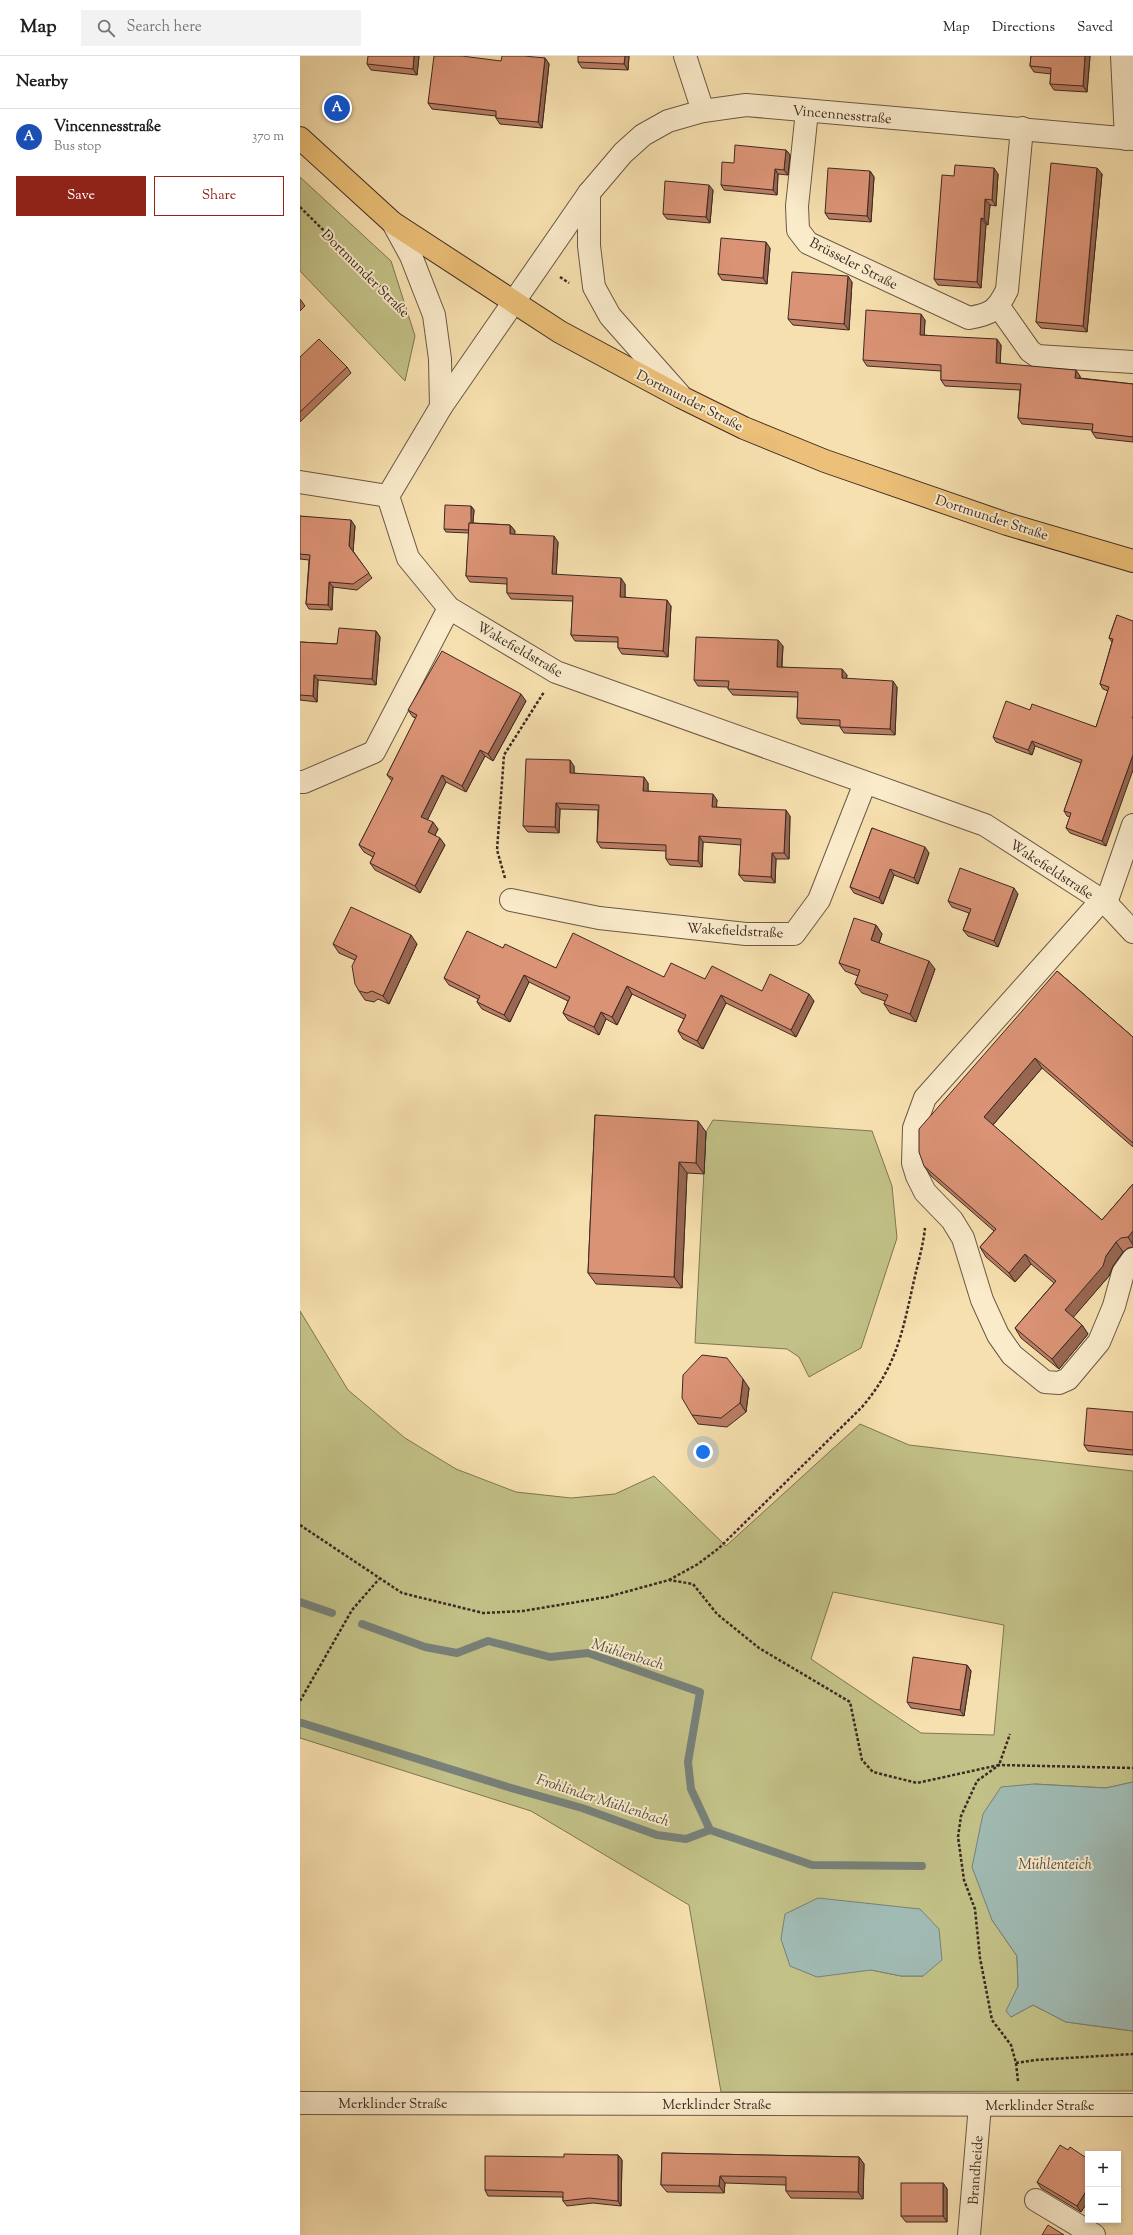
<!DOCTYPE html>
<html lang="en">
<head>
<meta charset="utf-8">
<style>
  body { margin:0; font-family:"Sorts Mill Goudy",serif; background:#f2f2f2; color:#202124 }
  .controls { position:absolute; right:12px; bottom:12px; display:grid; overflow:hidden; border-radius:0px; box-shadow:0 2px 6px #0003 }
  .controls button { width:36px; height:36px; display:grid; place-items:center; padding:0; border:0; border-bottom:1px solid #e0e0e0; background:#fff; color:#202124; font:20px sans-serif }
  .you { position:absolute; left:403px; top:1396px; width:14px; height:14px; margin:-10px; border:3px solid #fff; border-radius:50%; background:#1a73e8; box-shadow:0 0 0 6px #1a73e833 }
  .badge { display:grid; place-items:center; width:26px; height:26px; border-radius:50%; background:#8f2418; color:#fff; font-size:13px; font-weight:700 }
  .pin { position:absolute; translate:-50% -50%; border:2px solid #fff; box-shadow:0 1px 4px #0006 }
  .list { margin:0; padding:0; list-style:none }
  h2 { display:flex; justify-content:space-between; align-items:center; height:52px; margin:0; padding:0 16px; font-size:17px }
  h2 small { font-size:13px; font-weight:400; color:#757577 }
  .list li { display:grid; grid-template-columns:26px 1fr auto; gap:12px; align-items:center; box-sizing:border-box; height:56px; padding:0 16px; border-top:1px solid #e0e0e0 }
  .list b { display:block; font-size:15px; white-space:nowrap }
  .list p { margin:0; font-size:13px; white-space:nowrap; color:#757577 }
  .list em { font-size:13px; font-style:normal; color:#757577 }
  .actions { display:flex; gap:8px; padding:12px 16px }
  .actions a { flex:1; padding:9px 0; border:1px solid #8f2418; border-radius:0px; text-align:center; font-size:14px; color:#8f2418 }
  .actions .main { background:#8f2418; color:#fff }
  .icon { flex:none; width:22px; height:22px; fill:none; stroke:currentColor; stroke-width:2; stroke-linecap:round; stroke-linejoin:round }
  .map { position:relative; flex:none; width:833px; height:2179px; overflow:hidden }
  header { display:flex; align-items:center; gap:24px; box-sizing:border-box; height:56px; padding:0 20px; background:#fff; border-bottom:1px solid #e0e0e0 }
  header strong { font-size:19px }
  nav { display:flex; gap:22px; margin-inline-start:auto; font-size:14px }
  .search { width:280px; height:36px; background:#f2f2f2; display:flex; align-items:center; gap:10px; box-sizing:border-box; padding:0 14px; border-radius:0px; color:#757577; font-size:15px }
  main { display:flex }
  aside { flex:1; background:#fff }
  .map>svg:first-child { display:block }
</style>
</head>
<body>
<header>
<strong>Map</strong>
<div class="search"><svg class="icon" aria-label="search" viewBox="0 0 24 24"><circle cx="10" cy="10" r="6"/><path d="M15 15l6 6"/></svg>Search here</div>
<nav><a>Map</a><a>Directions</a><a>Saved</a></nav>
</header>
<main>
<aside>
<h2>Nearby<small></small></h2>
<ul class="list">
<li><span class="badge" style="background:#1a4fb4">A</span><div><b>Vincennesstraße</b><p>Bus stop</p></div><em>370 m</em></li>
</ul>
<div class="actions"><a class="main">Save</a><a>Share</a></div>
</aside>
<div class="map">
<svg width="833" height="2179" viewBox="0 0 833 2179">
  <rect width="100%" height="100%" fill="#f7e0af"/>
  <filter id="stains"><feTurbulence type="fractalNoise" baseFrequency=".005" numOctaves="4"/><feColorMatrix values="0 0 0 0 .2 0 0 0 0 .09 0 0 0 0 .02 0 0 0 .5 -.17"/></filter>
  <radialGradient id="worn" r=".72"><stop offset=".6" stop-color="#630" stop-opacity="0"/><stop offset="1" stop-color="#630" stop-opacity=".3"/></radialGradient>
  <!-- green -->
  <g fill="#c2c187" stroke="#7f7655" fill-rule="evenodd">
    <path d="M0,121L91,205L115,280L105,325L0,215Z"/>
    <path d="M413,1064L572,1075L592,1130L597,1182L561,1292L509,1321L499,1301L487,1293L395,1287L406,1076Z"/>
    <path d="M0,1255L48,1334L105,1382L156,1413L216,1436L271,1442L315,1438L354,1420L426,1490L560,1368L609,1389L833,1415V1726L806,1732L734,1728L692,1864L717,1900L718,1930L711,1961L733,1949L766,1966L833,1975V2035L421,2036L389,1849L231,1755L0,1682ZM533,1536L704,1569L694,1679L621,1677L511,1603ZM571,1914L623,1920H601Z"/>
  </g>
  <!-- water -->
  <g fill="#a0bbb4" stroke="#78817a">
    <path d="M833,1726V1975L766,1966L733,1949L711,1961L706,1955L718,1930L717,1900L692,1864L672,1811L683,1758L701,1731L734,1728L806,1732Z"/>
    <path d="M518,1842L620,1853L639,1873L642,1904L623,1920H601L571,1914L517,1921L490,1910L481,1883L485,1858Z"/>
  </g>
  <g fill="none" stroke-linecap="round" stroke-linejoin="round">
    <!-- stream -->
    <g stroke="#78817a" stroke-width="8">
      <path d="M0,1546L32,1557"/>
      <path d="M62,1568L125,1591L157,1597L188,1585L250,1601L288,1597L400,1636L388,1706L391,1733L410,1774"/>
      <path d="M2,1667L208,1731L282,1752L357,1779L386,1783L410,1774L512,1809L622,1810"/>
    </g>
    <defs>
      <g id="minor">
        <path d="M385,0L403,55"/>
        <path d="M822,0L826,83"/>
        <path d="M507,55L497,150L498,174L508,187L669,262C691,258 697,255 707,234L722,72"/>
        <path d="M833,83L446,49L403,55L368,65L343,79L323,97L289,137L141,351L88,440L108,502L149,552L256,616L685,769L806,847L833,876"/>
        <path d="M289,137V190L294,231L310,260L380,339"/>
        <path d="M93,167L111,200L134,259L140,303L141,351"/>
        <path d="M699,251L730,295L737,300L833,306"/>
        <path d="M0,426L88,440"/>
        <path d="M0,726H4L74,696L149,552"/>
        <path d="M211,844L299,862L446,878H494L519,844L565,727"/>
        <path d="M801,845L625,1042L614,1072L613,1107L617,1120L625,1136L652,1164L663,1182L682,1244L698,1279L712,1299L745,1326L759,1327L768,1323L799,1286L814,1250L823,1217L833,1203"/>
        <path d="M806,847L833,769"/>
        <path d="M0,2047L833,2049"/>
        <path d="M736,2144L794,2179"/>
        <path d="M669,2179L680,2049"/>
      </g>
      <path id="major" d="M0,82L93,167L260,276L381,341L444,372L525,405L707,468L833,505"/>
    </defs>
    <!-- minor casing -->
    <use href="#minor" stroke="#6b5846" stroke-width="24"/>
    <!-- major casing -->
    <use href="#major" stroke="#3c2a23" stroke-width="24"/>
    <!-- path -->
    <g stroke="#3c2a23" stroke-width="2.5" stroke-dasharray="3 2" stroke-linecap="butt">
      <path d="M0,151L105,255"/>
      <path d="M260,221L269,227"/>
      <path d="M205,822L197,794L204,699L244,636"/>
      <path d="M0,1469L102,1537L183,1557L223,1555L307,1541L369,1524L393,1528L417,1558L459,1592L550,1646L562,1704L573,1716L617,1727L699,1709L710,1678"/>
      <path d="M369,1524L398,1508L418,1493L562,1351C596,1311 602,1278 613,1229C617,1210 623,1191 625,1172"/>
      <path d="M0,1645L52,1554L79,1523"/>
      <path d="M716,2007L735,2004L833,1998"/>
      <path d="M718,2025L716,2007L711,1989L692,1964L680,1902L675,1853L664,1824L658,1781L661,1760L677,1725L699,1709L833,1712"/>
    </g>
    <!-- minor -->
    <use href="#minor" stroke="#faebcb" stroke-width="22"/>
    <!-- major -->
    <use href="#major" stroke="#ecc078" stroke-width="22"/>
  </g>
  <!-- wall -->
  <g fill="#bb7e65" stroke="#3c2a23">
    <path d="M119,0L117,19L71,14L67,8Z"/>
    <path d="M329,0L328,14L282,12L278,6Z"/>
    <path d="M731,0H790L787,36L754,34L750,28L751,18L734,16L730,10Z"/>
    <path d="M245,2L249,8L242,72L200,68L196,62V60L132,53L128,47L201,5Z"/>
    <path d="M486,94L490,99L488,119L478,118L477,139L424,134L421,129L434,107Z"/>
    <path d="M570,115L574,121L571,166L529,163L525,157Z"/>
    <path d="M698,118L696,150L690,149L688,169L686,168L681,232L638,229L634,223Z"/>
    <path d="M802,118L787,276L741,272L736,266Z"/>
    <path d="M413,134L410,167L367,163L363,158Z"/>
    <path d="M470,192L467,228L422,224L418,218Z"/>
    <path d="M552,226L549,274L493,269L488,263Z"/>
    <path d="M0,243L5,250L0,255Z"/>
    <path d="M625,264L624,279L701,289L700,307L780,320V322L833,328V386L796,382L792,376V374L722,368L718,362L720,334L645,330L641,324V315L567,310L563,304Z"/>
    <path d="M0,301L47,311L51,317L0,366Z"/>
    <path d="M171,450L174,454L173,467L210,469L215,475L214,478L258,486L256,519L325,528V541L371,550L368,601L322,598L318,592V586L275,585L271,579L273,545L211,543L207,537V528L170,526L166,520L169,477L146,476L144,473Z"/>
    <path d="M0,460L55,470L53,495L72,522L57,534L33,531L32,554L9,553L6,548L9,504L0,503Z"/>
    <path d="M817,559L806,790L770,777L766,772L770,761L767,760L764,755L781,707L735,690L732,699L696,686L693,681L730,654L796,671L808,635L803,633L800,628L812,586L809,582Z"/>
    <path d="M76,575L80,581L76,629L18,624L17,646L0,644V586L37,588Z"/>
    <path d="M483,590L482,611L547,619L546,623L597,631L595,679L544,677L540,671V670L501,668L497,662L498,641L433,639L428,633V631L398,630L394,624Z"/>
    <path d="M226,645L193,705L185,700L166,736L146,726L127,764L138,773L135,779L145,789L120,837L75,814L70,807L73,801L64,796L59,789L92,725L87,719L116,662L113,661L108,654Z"/>
    <path d="M274,710V717L348,727V735L417,744L416,751L490,760L489,803H476L475,827L444,825L439,819L441,789L403,786L402,811L370,809L366,803V795L301,792L297,786L298,754L260,753L259,777L228,776L223,770Z"/>
    <path d="M572,772L629,797L618,828L594,819L583,848L554,837L550,831Z"/>
    <path d="M718,838L698,891L668,880L663,874L669,857L652,851L648,845Z"/>
    <path d="M576,869L582,878L579,887L635,913L616,966L590,957L584,948L585,945L562,937L555,928L558,920L545,915L539,907Z"/>
    <path d="M33,888H117L89,948L78,943L74,946L65,944L59,935L55,904L39,897Z"/>
    <path d="M203,892L256,912L364,921L405,923L462,935L514,945L496,981L426,947L403,993L383,983L378,975L384,963L332,938L317,969L306,963L299,979L268,964L263,957L268,945L229,926L210,966L182,953L177,946L178,943L149,929L144,922Z"/>
    <path d="M757,915L833,981V1091L742,1012L693,1069L802,1164L833,1128V1191L828,1192L823,1196L813,1210L809,1220L773,1261L782,1269L788,1278L759,1313L721,1282L715,1272L754,1227L731,1208L715,1226L686,1201L680,1191L694,1175L631,1120L624,1110Z"/>
    <path d="M295,1059L406,1076L404,1118L387,1117L382,1232L296,1228L288,1217Z"/>
    <path d="M449,1332L446,1356L427,1371L398,1368L392,1359Z"/>
    <path d="M833,1356V1399L788,1395L784,1389Z"/>
    <path d="M667,1609L671,1615L664,1660L611,1652L607,1646Z"/>
    <path d="M768,2094L788,2103V2145L781,2156L741,2132L737,2126Z"/>
    <path d="M362,2097L559,2101L564,2108L563,2143L491,2142L486,2135V2129L425,2127L424,2137L367,2136L361,2129Z"/>
    <path d="M318,2099L322,2104L321,2150L293,2147L267,2150L263,2145V2141L188,2140L185,2134L264,2101Z"/>
    <path d="M643,2127L647,2133V2166H606L601,2160Z"/>
  </g>
  <!-- shaded-wall -->
  <g fill="#996752" stroke="#3c2a23">
    <path d="M114,0H119L117,19L113,13Z"/>
    <path d="M325,0H329L328,14L324,8Z"/>
    <path d="M785,0H790L787,36L783,30Z"/>
    <path d="M245,2L249,8L242,72L238,66Z"/>
    <path d="M486,94L490,99L488,119L484,114Z"/>
    <path d="M694,112L698,118L696,150L692,144Z"/>
    <path d="M797,112L802,118L787,276L783,270Z"/>
    <path d="M475,113L478,118L477,139L473,134Z"/>
    <path d="M570,115L574,121L571,166L567,160Z"/>
    <path d="M409,129L413,134L410,167L406,161Z"/>
    <path d="M685,143L690,149L688,169L684,163Z"/>
    <path d="M681,162L686,168L681,232L677,226Z"/>
    <path d="M466,186L470,192L467,228L463,222Z"/>
    <path d="M548,220L552,226L549,274L544,268Z"/>
    <path d="M621,258L625,264L624,285L620,279Z"/>
    <path d="M697,283L701,289L700,313L696,307Z"/>
    <path d="M776,314L780,320L779,328L775,322Z"/>
    <path d="M171,450L174,454L172,477L170,474Z"/>
    <path d="M51,464L55,470L53,496L49,490Z"/>
    <path d="M210,469L215,475L214,484L210,478Z"/>
    <path d="M254,480L258,486L256,524L252,518Z"/>
    <path d="M321,522L325,528V547L320,541Z"/>
    <path d="M29,526L33,531L32,554L28,549Z"/>
    <path d="M367,544L371,550L368,601L363,595Z"/>
    <path d="M76,575L80,581L76,629L72,623Z"/>
    <path d="M478,584L483,590L481,617L477,611Z"/>
    <path d="M542,613L547,619L546,628L542,622Z"/>
    <path d="M14,619L18,624L17,646L13,640Z"/>
    <path d="M593,625L597,631L595,679L590,673Z"/>
    <path d="M221,638L226,645L193,705L188,698Z"/>
    <path d="M732,685L735,690L732,699L728,694Z"/>
    <path d="M180,694L185,700L166,736L162,730Z"/>
    <path d="M833,699V714L806,790L802,785Z"/>
    <path d="M270,704L274,710V723L270,717Z"/>
    <path d="M142,719L146,726L126,767L121,761Z"/>
    <path d="M344,721L348,727V741L343,735Z"/>
    <path d="M413,738L417,744L416,757L412,751Z"/>
    <path d="M256,747L260,753L259,777L255,771Z"/>
    <path d="M486,754L490,760L489,803L484,797Z"/>
    <path d="M133,766L138,773L133,783L128,776Z"/>
    <path d="M399,780L403,786L402,811L398,805Z"/>
    <path d="M140,782L145,789L120,837L115,830Z"/>
    <path d="M625,791L629,797L618,828L614,822Z"/>
    <path d="M472,797L476,803L475,827L471,821Z"/>
    <path d="M590,813L594,819L583,848L579,842Z"/>
    <path d="M714,832L718,838L698,891L694,885Z"/>
    <path d="M576,869L582,878L577,893L571,884Z"/>
    <path d="M111,879L117,888L89,948L83,940Z"/>
    <path d="M629,905L635,913L616,966L610,958Z"/>
    <path d="M224,919L229,926L210,966L204,959Z"/>
    <path d="M327,930L332,938L317,969L312,961Z"/>
    <path d="M509,938L514,945L496,981L491,974Z"/>
    <path d="M421,939L426,947L403,993L397,985Z"/>
    <path d="M301,956L306,963L299,979L294,971Z"/>
    <path d="M735,1002L742,1012L691,1071L684,1061Z"/>
    <path d="M398,1065L406,1076L404,1118L396,1107Z"/>
    <path d="M379,1106L387,1117L382,1232L374,1221Z"/>
    <path d="M833,1175V1189L828,1181Z"/>
    <path d="M816,1186L823,1196L813,1210L809,1220L771,1264L765,1254L806,1200Z"/>
    <path d="M725,1198L731,1208L715,1226L709,1217Z"/>
    <path d="M782,1269L788,1278L759,1313L752,1303Z"/>
    <path d="M443,1323L449,1332L446,1356L440,1347Z"/>
    <path d="M667,1609L671,1615L664,1660L660,1654Z"/>
    <path d="M318,2099L322,2104L321,2150L318,2145Z"/>
    <path d="M559,2101L564,2108L563,2143L558,2136Z"/>
    <path d="M420,2120L425,2127L424,2137L419,2130Z"/>
    <path d="M643,2127L647,2133V2166L643,2160Z"/>
    <path d="M788,2132V2145L781,2156L777,2150Z"/>
  </g>
  <!-- building -->
  <g fill="#da9375" stroke="#3c2a23">
    <path d="M68,0H114L113,13L67,8Z"/>
    <path d="M134,0H162L201,5L202,0H224L245,2L238,66L196,62V55L128,47Z"/>
    <path d="M278,0H325L324,8L278,6Z"/>
    <path d="M731,0H785L783,30L750,28L751,12L730,10Z"/>
    <path d="M435,89L486,94L484,114L475,113L473,134L421,129L422,106L434,107Z"/>
    <path d="M751,107L797,112L783,270L736,266Z"/>
    <path d="M655,109L694,112L692,144L685,143L684,163L681,162L677,226L634,223L642,119L654,120Z"/>
    <path d="M528,112L570,115L567,160L525,157Z"/>
    <path d="M365,125L409,129L406,161L363,158Z"/>
    <path d="M421,182L466,186L463,222L418,218Z"/>
    <path d="M492,216L548,220L544,268L488,263Z"/>
    <path d="M566,254L621,258L620,279L697,283L696,307L776,314L775,322L833,328V381L792,376L793,368L718,362L721,328L641,324V309L563,304Z"/>
    <path d="M19,283L47,311L0,356V301Z"/>
    <path d="M145,449L171,450V467H169V474L144,473Z"/>
    <path d="M0,460L51,464L49,490L69,517L53,528L29,526L28,549L6,548L10,499L0,498Z"/>
    <path d="M169,467L210,469V478L254,480L252,518L321,522L320,541L367,544L363,595L318,592V581L271,579L273,540L207,537V522L166,520Z"/>
    <path d="M817,559L833,565V660L832,662H833V699L802,785L766,772L771,757L764,755L782,704L732,685L728,694L693,681L706,645L730,654L732,648L796,671L809,631L800,628L813,583L809,582Z"/>
    <path d="M39,572L76,575L72,623L14,619L13,640L0,639V586L37,588Z"/>
    <path d="M396,581L478,584L477,611L542,613V622L593,625L590,673L540,671V664L497,662L498,636L428,633L429,625L394,624Z"/>
    <path d="M142,595L221,638L188,698L180,694L162,730L142,719L121,761L133,766L128,776L140,782L115,830L70,807L75,797L59,789L93,722L87,719L117,659L108,654Z"/>
    <path d="M226,703L270,704V717L344,721L343,735L413,738L412,751L486,754L484,797H472L471,821L439,819L441,783L399,780L398,805L366,803V789L297,786L299,749L256,747L255,771L223,770Z"/>
    <path d="M572,772L625,791L614,822L590,813L579,842L550,831Z"/>
    <path d="M660,812L714,832L694,885L663,874L671,853L648,845Z"/>
    <path d="M51,851L111,879L83,940L72,935L67,937L59,935L55,928L52,910L57,900L33,888Z"/>
    <path d="M554,862L576,869L571,884L629,905L610,958L584,948L588,939L555,928L560,914L539,907Z"/>
    <path d="M167,875L203,892L205,888L256,912L273,877L364,921L371,907L405,923L412,910L462,935L470,918L509,938L491,974L421,939L397,985L378,975L386,959L327,930L312,961L301,956L294,971L263,957L270,941L224,919L204,959L177,946L180,940L144,922Z"/>
    <path d="M757,915L833,981V1087L735,1002L684,1061L802,1164L833,1128V1175L828,1181L821,1182L816,1186L806,1200L803,1210L765,1254L782,1269L752,1303L715,1272L756,1225L725,1198L709,1217L680,1191L696,1173L624,1110L619,1096V1073Z"/>
    <path d="M295,1059L398,1065L396,1107L379,1106L374,1221L288,1217Z"/>
    <path d="M402,1299L427,1302L443,1323L440,1347L421,1362L392,1359L382,1342L383,1319Z"/>
    <path d="M787,1352L833,1356V1394L784,1389Z"/>
    <path d="M613,1601L667,1609L660,1654L607,1646Z"/>
    <path d="M760,2089L768,2094L770,2091L788,2103V2132L777,2150L737,2126Z"/>
    <path d="M362,2097L559,2101L558,2136L486,2135V2121L420,2120L419,2130L361,2129Z"/>
    <path d="M264,2098L318,2099V2145L289,2142L263,2145V2136L185,2134V2100L264,2101Z"/>
    <rect x="601" y="2127" width="42" height="33"/>
    <path d="M748,2169L764,2179H742Z"/>
  </g>
  <g text-anchor="middle" stroke-width="4" stroke-linejoin="round" paint-order="stroke">
    <!-- street labels -->
    <g font-size="14" fill="#3c2a23" stroke="#faebcb">
      <text transform="translate(542 58) rotate(5)" y="5">Vincennesstraße</text>
      <text transform="translate(554 207) rotate(27)" y="5">Brüsseler Straße</text>
      <text transform="translate(66 217) rotate(45)" y="5">Dortmunder Straße</text>
      <text transform="translate(390 344) rotate(27)" y="5">Dortmunder Straße</text>
      <text transform="translate(692 461) rotate(18)" y="5">Dortmunder Straße</text>
      <text transform="translate(220 593) rotate(30)" y="5">Wakefieldstraße</text>
      <text transform="translate(752 813) rotate(33)" y="5">Wakefieldstraße</text>
      <text transform="translate(435 874) rotate(3)" y="5">Wakefieldstraße</text>
      <text x="93" y="2052">Merklinder Straße</text>
      <text x="417" y="2053">Merklinder Straße</text>
      <text x="740" y="2054">Merklinder Straße</text>
      <text transform="translate(675 2114) rotate(-86)" y="5">Brandheide</text>
    </g>
    <!-- water labels -->
    <g font-size="15" font-style="italic" fill="#554e47" stroke="#faebcb">
      <text transform="translate(328 1598) rotate(17)" y="5">Mühlenbach</text>
      <text transform="translate(303 1744) rotate(18)" y="5">Frohlinder Mühlenbach</text>
      <text x="755" y="1813">Mühlenteich</text>
    </g>
  </g>
  <rect width="100%" height="100%" filter="url(#stains)"/>
  <rect width="100%" height="100%" fill="url(#worn)"/>
</svg>
<div class="controls">
<button>+</button>
<button>−</button>
</div>
<div class="you"></div>
<div class="pin badge" style="left:37px;top:52px;background:#1a4fb4">A</div>
</div>
</main>
</body>
</html>
